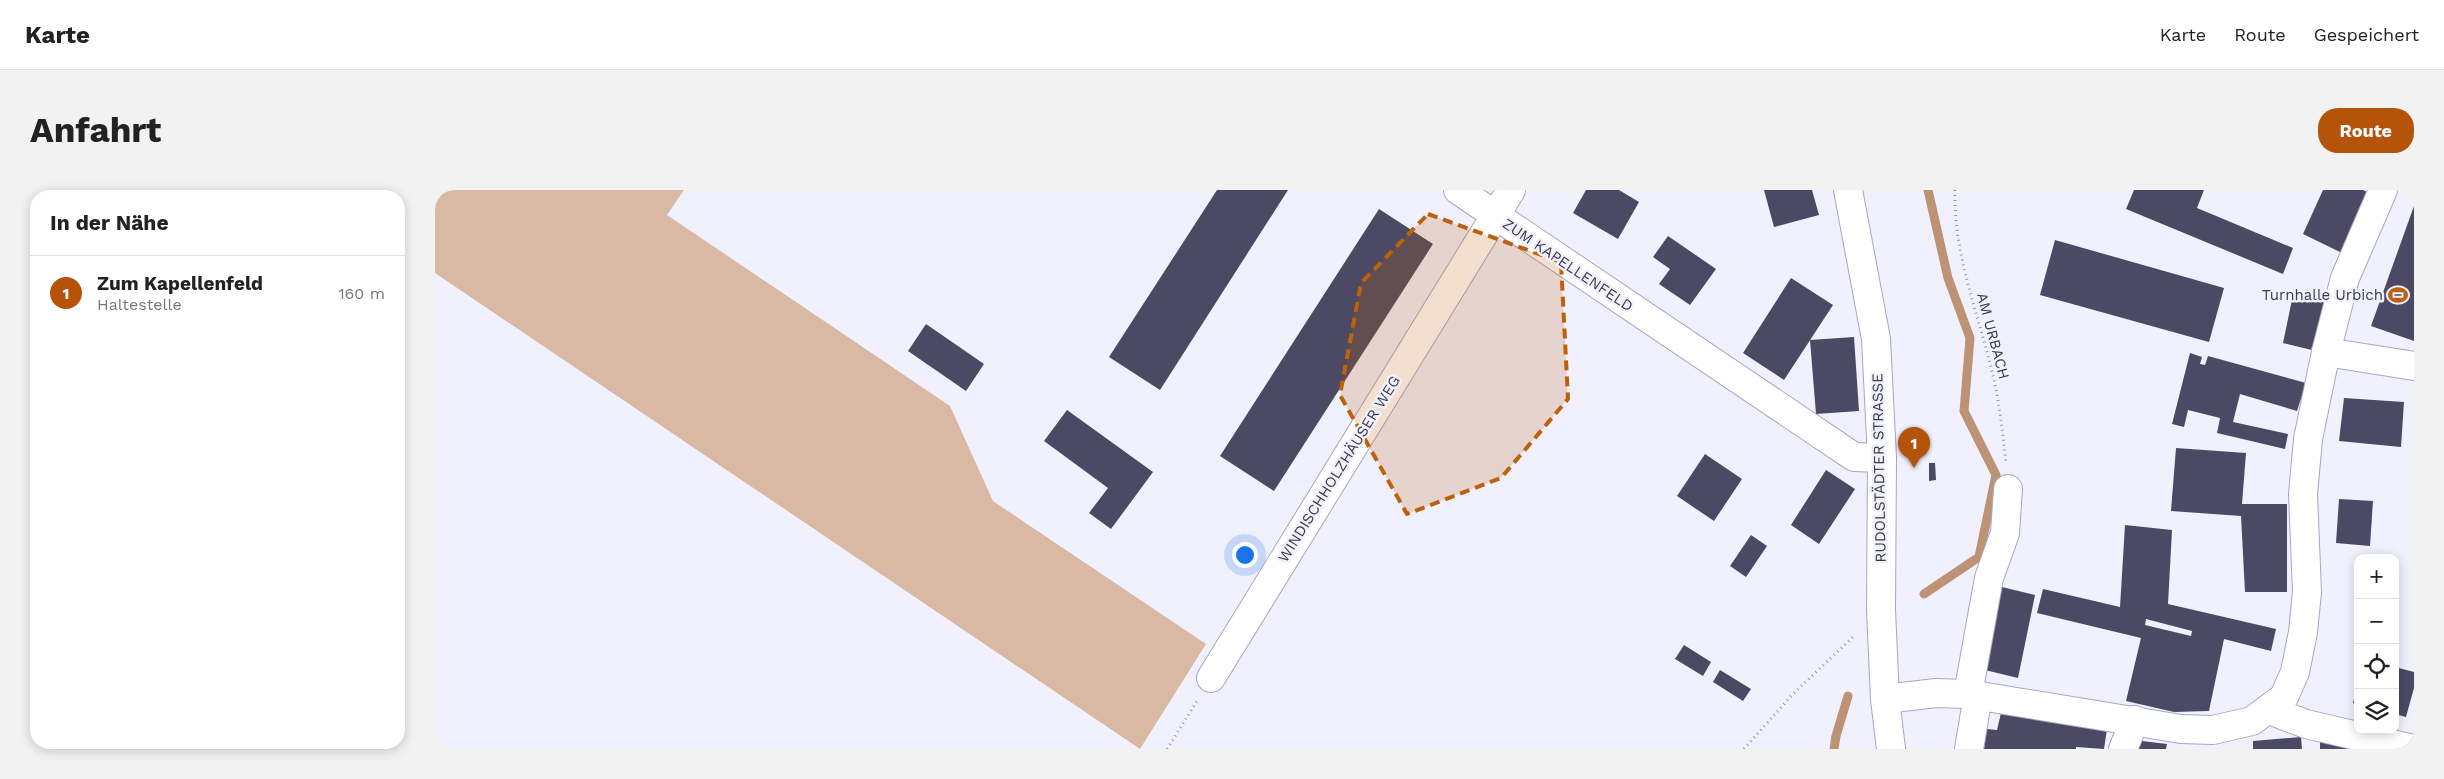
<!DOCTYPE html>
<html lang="de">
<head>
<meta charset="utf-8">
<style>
  body { margin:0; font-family:"Work Sans",sans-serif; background:#f2f2f2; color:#222 }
  .controls { position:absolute; right:15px; bottom:15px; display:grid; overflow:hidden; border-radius:10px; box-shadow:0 2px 12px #0003 }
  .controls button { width:45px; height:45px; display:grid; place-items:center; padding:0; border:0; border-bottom:1px solid #e0e0e0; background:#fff; color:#222; font:25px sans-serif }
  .you { position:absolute; left:809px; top:364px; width:18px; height:18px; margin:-12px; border:4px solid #fff; border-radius:50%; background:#1a73e8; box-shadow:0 0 0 8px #1a73e833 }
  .badge { display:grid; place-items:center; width:32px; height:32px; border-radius:50%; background:#b45309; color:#fff; font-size:16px; font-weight:700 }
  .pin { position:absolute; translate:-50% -41px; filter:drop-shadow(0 1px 2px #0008) }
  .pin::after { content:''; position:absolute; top:26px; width:18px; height:15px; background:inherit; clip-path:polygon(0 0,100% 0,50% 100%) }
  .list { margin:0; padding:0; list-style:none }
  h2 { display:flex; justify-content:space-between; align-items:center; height:65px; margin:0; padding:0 20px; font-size:21px }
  h2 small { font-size:16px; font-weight:400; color:#767676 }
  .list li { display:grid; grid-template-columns:32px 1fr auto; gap:15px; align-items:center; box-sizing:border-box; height:75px; padding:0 20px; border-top:1px solid #e0e0e0 }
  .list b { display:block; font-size:19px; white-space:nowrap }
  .list p { margin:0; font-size:16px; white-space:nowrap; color:#767676 }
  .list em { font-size:16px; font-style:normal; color:#767676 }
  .icon { flex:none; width:28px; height:28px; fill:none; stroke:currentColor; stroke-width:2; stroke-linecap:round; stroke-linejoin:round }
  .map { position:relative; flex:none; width:1979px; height:559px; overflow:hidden; border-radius:20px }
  header { display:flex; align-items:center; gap:30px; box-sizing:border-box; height:70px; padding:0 25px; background:#fff; border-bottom:1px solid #e0e0e0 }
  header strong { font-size:24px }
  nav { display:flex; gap:28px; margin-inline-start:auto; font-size:18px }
  .intro { display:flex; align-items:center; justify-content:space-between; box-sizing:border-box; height:120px; padding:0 30px }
  h1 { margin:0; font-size:35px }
  .button { padding:12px 22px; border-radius:20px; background:#b45309; color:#fff; font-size:18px; font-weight:700 }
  main { display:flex; gap:30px; padding:0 30px }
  aside { flex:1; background:#fff; border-radius:20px; box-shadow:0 2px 12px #0003 }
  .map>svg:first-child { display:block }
</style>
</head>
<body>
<header>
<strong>Karte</strong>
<nav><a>Karte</a><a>Route</a><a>Gespeichert</a></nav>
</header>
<div class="intro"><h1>Anfahrt</h1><a class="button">Route</a></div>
<main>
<aside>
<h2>In der Nähe<small></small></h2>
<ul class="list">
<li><span class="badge">1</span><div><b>Zum Kapellenfeld</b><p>Haltestelle</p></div><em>160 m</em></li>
</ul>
</aside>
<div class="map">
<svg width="1979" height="559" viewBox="0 0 1979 559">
  <rect width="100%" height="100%" fill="#f1f1fe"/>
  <!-- grass -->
  <path fill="#dab9a4" d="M0,0H249L232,25L515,216L558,311L771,454L705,559L0,83Z"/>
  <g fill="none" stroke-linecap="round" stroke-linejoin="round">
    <!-- stream -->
    <g stroke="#bd9275" stroke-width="9">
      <path d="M1489,404L1544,367L1561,285L1529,221L1535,148L1513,88L1493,0"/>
      <path d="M1399,559L1401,546L1413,506"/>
    </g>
  </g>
  <!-- building -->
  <g fill="#4b4964" fill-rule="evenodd">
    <path d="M782,0H853L725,200L674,167Z"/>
    <path d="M1151,0H1184L1204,12L1183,49L1138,23Z"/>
    <path d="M1329,0H1377L1384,25L1339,37Z"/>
    <path d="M1699,0H1769L1762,18L1858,58L1848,84L1691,19Z"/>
    <path d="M1888,0H1928L1934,3L1907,63L1868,44Z"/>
    <path d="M1979,16V151L1936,136Z"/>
    <path d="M944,19L998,54L839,301L785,266Z"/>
    <path d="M1233,46L1281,79L1255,115L1224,94L1235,79L1218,67Z"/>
    <path d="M1620,50L1789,98L1774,152L1605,105Z"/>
    <path d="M1356,88L1398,115L1349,190L1308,163Z"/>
    <path d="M1859,100L1892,108L1881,161L1848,153Z"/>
    <path d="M491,134L549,174L531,201L473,161Z"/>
    <path d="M1419,147L1424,221L1381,224L1375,150Z"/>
    <path d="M1755,163L1767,167L1765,174L1770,175L1773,166L1871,193L1862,221L1805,204L1798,232L1853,244L1850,259L1782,243L1785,228L1753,220L1749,237L1737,234Z"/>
    <path d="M1909,208L1969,212L1966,257L1904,251Z"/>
    <path d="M632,220L718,282L676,339L654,323L673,298L609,251Z"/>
    <path d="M1741,258L1811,263L1807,314H1852V402H1810L1806,326L1736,321Z"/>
    <path d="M1270,264L1307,289L1279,331L1242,306Z"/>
    <path d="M1494,273H1500L1501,290L1494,291Z"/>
    <path d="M1391,280L1420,299L1384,354L1356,335Z"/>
    <path d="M1904,309L1938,311L1935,356L1901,353Z"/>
    <path d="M1690,335L1737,340L1733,414L1841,439L1836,461L1789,449L1774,521L1739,522L1691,511L1706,448L1602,423L1608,399L1685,417ZM1711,429L1757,441L1756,446L1710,435Z"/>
    <path d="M1316,345L1332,356L1311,387L1295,376Z"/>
    <path d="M1567,397L1600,405L1583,488L1550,480Z"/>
    <path d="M1249,455L1276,472L1268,486L1240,469Z"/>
    <path d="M1960,477L1979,482V498L1971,527L1960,524Z"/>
    <path d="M1285,480L1316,499L1308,511L1278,492Z"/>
    <path d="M1922,497H1923V514L1918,513Z"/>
    <path d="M1566,523L1672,539L1669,559L1641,557V559H1549L1552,539L1562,540Z"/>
    <path d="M1866,547L1867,559H1818V551Z"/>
    <path d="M1885,549L1935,559H1885Z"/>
    <path d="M1699,550L1732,554L1731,559H1697Z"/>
  </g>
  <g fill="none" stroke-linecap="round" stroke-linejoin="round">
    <defs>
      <g id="minor">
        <path d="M1023,0L1419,267L1447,268"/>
        <path d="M1413,0L1441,149L1447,268L1446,420L1450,509L1456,559"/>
        <path d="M1891,162L1979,176"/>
        <path d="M776,488L1076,0"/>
        <path d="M1533,504L1554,388L1570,343L1573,299"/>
        <path d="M1450,509L1501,503L1533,504L1746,539L1778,540L1817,531L1849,507L1860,482L1868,442L1872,402L1868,304L1873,249L1891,162L1910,88L1948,0"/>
        <path d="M1834,520L1871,534L1978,559"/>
        <path d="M1534,559L1543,505"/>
        <path d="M1688,559L1700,530"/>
      </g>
    </defs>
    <!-- minor casing -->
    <use href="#minor" stroke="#a7a5c4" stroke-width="30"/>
    <!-- path -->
    <g stroke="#9898a5" stroke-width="3" stroke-dasharray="1 4" stroke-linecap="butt">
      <path d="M1520,0C1518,66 1545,127 1559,190C1565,217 1568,246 1571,273"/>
      <path d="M732,559L762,511"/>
      <path d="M1309,559L1357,505L1420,445"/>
    </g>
    <!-- minor -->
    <use href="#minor" stroke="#fff" stroke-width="28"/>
  </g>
  <!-- marked area -->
  <path fill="#bd610b" fill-opacity="0.2" stroke="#bd610b" stroke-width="4" stroke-dasharray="10 6" stroke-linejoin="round" d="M993,24L1126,72L1133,209L1066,288L972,324L905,205L926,93Z"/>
  <!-- icons -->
  <defs>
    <symbol id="stadium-bare" viewBox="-9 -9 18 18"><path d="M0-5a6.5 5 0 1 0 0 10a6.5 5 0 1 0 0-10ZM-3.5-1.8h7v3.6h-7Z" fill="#bd610b" stroke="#f1f1fe" stroke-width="2.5" paint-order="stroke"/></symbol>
  </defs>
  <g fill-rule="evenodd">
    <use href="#stadium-bare" x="1949" y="91" width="28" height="28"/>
  </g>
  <g text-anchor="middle" stroke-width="5" stroke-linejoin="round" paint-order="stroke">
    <!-- street labels -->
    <g font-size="15" fill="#3b3a47" stroke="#f1f1fe">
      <text transform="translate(1133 75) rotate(34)" y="5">ZUM KAPELLENFELD</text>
      <text transform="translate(1558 146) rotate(75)" y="5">AM URBACH</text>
      <text transform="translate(1444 278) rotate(-91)" y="5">RUDOLSTÄDTER STRASSE</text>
      <text transform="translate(904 279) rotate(-58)" y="5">WINDISCHHOLZHÄUSER WEG</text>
    </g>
    <!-- poi labels -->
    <g font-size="15" fill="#3b3a47" stroke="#f1f1fe" text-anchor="end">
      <text x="1948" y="110">Turnhalle Urbich</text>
    </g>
  </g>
</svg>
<div class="controls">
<button>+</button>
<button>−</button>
<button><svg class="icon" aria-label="locate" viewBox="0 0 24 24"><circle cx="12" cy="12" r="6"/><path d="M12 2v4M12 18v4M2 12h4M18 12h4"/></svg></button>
<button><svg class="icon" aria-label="layers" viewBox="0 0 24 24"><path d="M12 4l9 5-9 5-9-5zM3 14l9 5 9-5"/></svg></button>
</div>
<div class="you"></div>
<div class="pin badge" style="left:1479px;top:278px">1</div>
</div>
</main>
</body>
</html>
